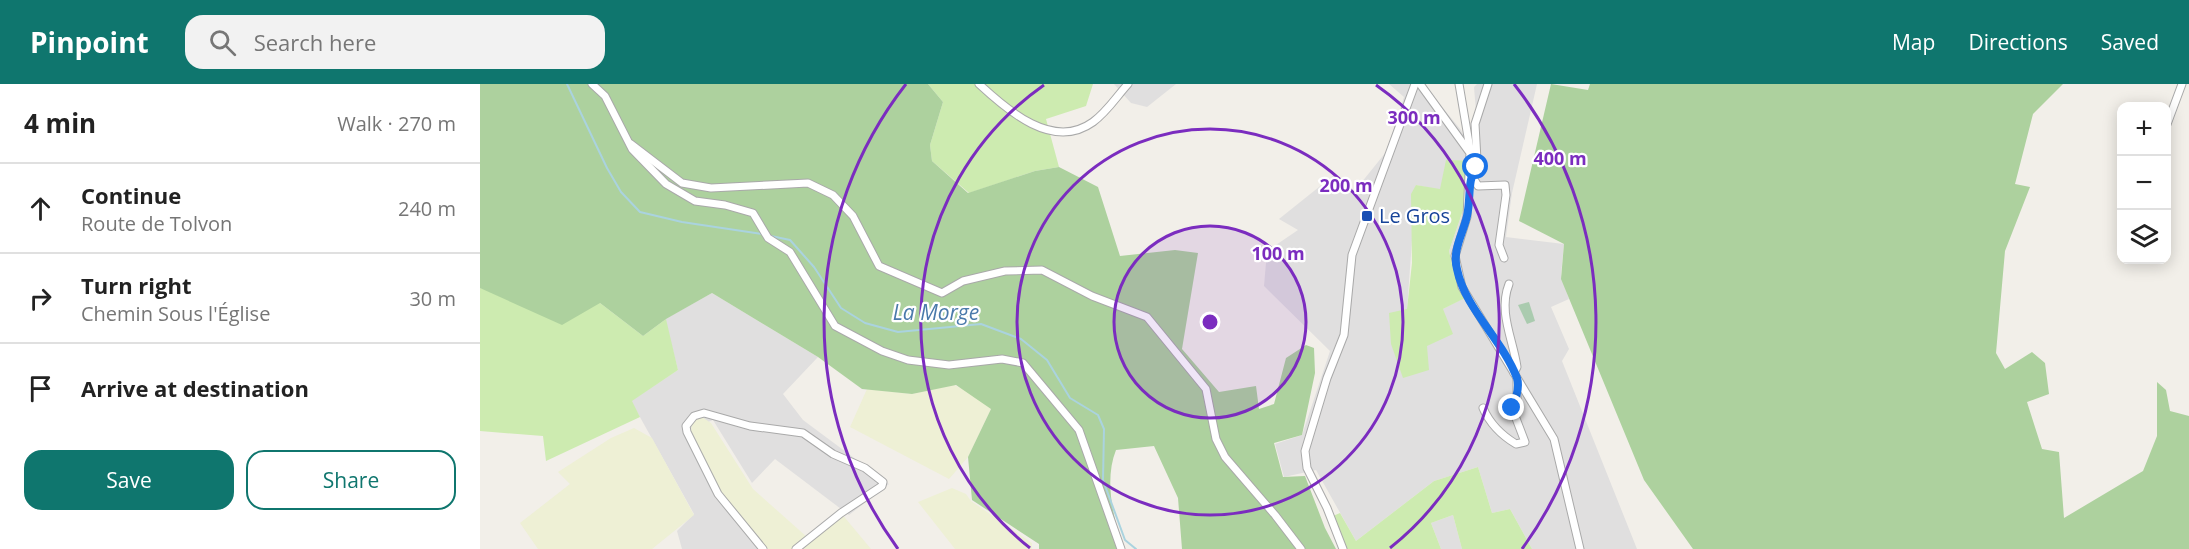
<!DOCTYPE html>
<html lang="en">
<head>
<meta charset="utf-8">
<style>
  body { margin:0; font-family:"Open Sans",sans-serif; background:#f2f2f2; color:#222 }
  .controls { position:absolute; right:18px; top:18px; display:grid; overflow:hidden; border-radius:12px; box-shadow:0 3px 15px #0003 }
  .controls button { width:54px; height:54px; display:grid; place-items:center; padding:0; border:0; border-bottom:2px solid #e0e0e0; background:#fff; color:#222; font:30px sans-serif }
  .stop { position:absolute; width:18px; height:18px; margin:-14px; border:4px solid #1a73e8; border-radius:50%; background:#fff }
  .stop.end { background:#1a73e8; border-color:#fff; box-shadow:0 2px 6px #0008 }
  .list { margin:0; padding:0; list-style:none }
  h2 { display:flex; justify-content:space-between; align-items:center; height:78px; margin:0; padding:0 24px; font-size:26px }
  h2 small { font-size:20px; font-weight:400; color:#767676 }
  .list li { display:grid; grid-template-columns:39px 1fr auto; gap:18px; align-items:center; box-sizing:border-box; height:90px; padding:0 24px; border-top:2px solid #e0e0e0 }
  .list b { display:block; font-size:22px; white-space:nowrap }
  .list p { margin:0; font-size:20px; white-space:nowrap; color:#767676 }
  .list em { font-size:20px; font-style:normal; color:#767676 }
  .actions { display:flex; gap:12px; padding:18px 24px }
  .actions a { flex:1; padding:14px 0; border:2px solid #0f766e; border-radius:18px; text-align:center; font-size:21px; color:#0f766e }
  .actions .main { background:#0f766e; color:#fff }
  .icon { flex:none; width:33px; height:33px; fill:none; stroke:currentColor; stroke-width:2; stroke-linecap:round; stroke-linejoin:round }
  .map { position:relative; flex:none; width:1709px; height:465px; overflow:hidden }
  header { display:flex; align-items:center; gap:36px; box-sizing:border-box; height:84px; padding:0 30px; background:#0f766e; color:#fff }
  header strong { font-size:28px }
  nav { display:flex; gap:33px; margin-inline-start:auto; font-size:21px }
  .search { width:420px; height:54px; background:#f2f2f2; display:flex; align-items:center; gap:15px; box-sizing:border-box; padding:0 21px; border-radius:18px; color:#767676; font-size:22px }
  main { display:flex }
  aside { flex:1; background:#fff }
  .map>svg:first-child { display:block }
</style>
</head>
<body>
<header>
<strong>Pinpoint</strong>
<div class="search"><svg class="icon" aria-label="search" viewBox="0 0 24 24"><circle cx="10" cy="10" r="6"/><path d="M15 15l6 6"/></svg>Search here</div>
<nav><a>Map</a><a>Directions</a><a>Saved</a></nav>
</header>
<main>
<aside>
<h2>4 min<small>Walk · 270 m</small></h2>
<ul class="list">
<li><svg class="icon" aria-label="ahead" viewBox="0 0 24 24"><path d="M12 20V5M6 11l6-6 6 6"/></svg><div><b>Continue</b><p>Route de Tolvon</p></div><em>240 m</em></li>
<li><svg class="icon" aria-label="right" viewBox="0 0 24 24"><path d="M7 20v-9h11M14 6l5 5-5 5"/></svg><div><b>Turn right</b><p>Chemin Sous l'Église</p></div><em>30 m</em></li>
<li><svg class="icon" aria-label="arrive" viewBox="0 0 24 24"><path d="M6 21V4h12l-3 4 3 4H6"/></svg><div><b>Arrive at destination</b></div></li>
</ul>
<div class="actions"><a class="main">Save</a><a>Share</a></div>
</aside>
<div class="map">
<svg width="1709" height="465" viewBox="0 0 1709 465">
  <rect width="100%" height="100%" fill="#f2efe9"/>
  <!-- residential -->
  <g fill="#e0dfdf">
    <path d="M634,0H696L667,23L651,19Z"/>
    <path d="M909,0H943L981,46L995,77L960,106L936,101L927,226L909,230L946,262L963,225L984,214L975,193L969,167L1000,77L994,3L997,0H1057L1032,109L1026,153L1084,160L1081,191L1089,215L1071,223L1089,265L1082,277L1157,465H1052L1030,425L1012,429L998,383L954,397L876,457L836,386L804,393L795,360L822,351L850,267L784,202L787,167L818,146L799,135L854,91L873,109L906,68L924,13Z"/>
    <path d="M232,209L338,273L303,310L323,336L409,400L369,431L295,375L272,399L233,336L210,345L238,410L284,465H202L197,447L214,430L151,317L198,286L185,235Z"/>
    <path d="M973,431L982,465H961L951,439Z"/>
  </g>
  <!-- farmland -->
  <g fill="#eef0d5">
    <path d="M474,301L491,309L511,325L488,373L469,395L370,343L387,305L432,310Z"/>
    <path d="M222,333L231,339L273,405L327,453L312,465H288L242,410L211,348L212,338Z"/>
    <path d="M154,344L172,354L214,431L172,465H58L40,439L90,400L78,388L131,354Z"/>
    <path d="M472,404L486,410L491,417L552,459V465H475L438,418Z"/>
    <path d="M361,429L391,465H316Z"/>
  </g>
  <!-- grass -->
  <g fill="#cdebb0">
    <path d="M448,0H613L606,22L566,35L579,83L555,87L489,109L452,77L450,61L463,18Z"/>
    <path d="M966,76L1000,77L969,167L975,193L985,214L963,225L973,250L947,262L949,286L923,294L911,260L909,229L927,225L932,179L931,110L936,101L960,105Z"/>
    <path d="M0,204L120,219L163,252L186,235L198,286L152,317L160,333L66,377L63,352L0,347Z"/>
    <path d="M998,383L1012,429L1030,425L1052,465H982L973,431L951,439L961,465H867L853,432L860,429L876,457L954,397Z"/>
  </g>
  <!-- forest -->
  <g fill="#add19e">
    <path d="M0,0H448L463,18L450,61L452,77L488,109L555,87L579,83L618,103L640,172L695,166L718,169L702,265L739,308L776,302L779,325L794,320L806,274L826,261L834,264L835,289L822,351L794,359L803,393L825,392L845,444L856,465H702L698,414L674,362L636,366C624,396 633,435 644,465H559V460L492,416L488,373L511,325L476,301L432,310L382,305L338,273L232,209L186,235L163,252L120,219L82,241L0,204Z"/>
    <path d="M1071,0L1108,6L1110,0H1583L1553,30L1535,100L1550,103L1525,167L1516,269L1525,285L1552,268L1565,279L1569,310L1547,318L1562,365L1579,368L1584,434L1663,387L1677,352V298L1686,306L1690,327L1709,332V465H1213L1164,396L1081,195L1084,160L1039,137Z"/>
  </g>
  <!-- cemetery -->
  <path fill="#aacbaf" d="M1049,218L1055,237L1047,240L1038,221Z"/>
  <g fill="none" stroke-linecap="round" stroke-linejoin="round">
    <!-- stream -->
    <g stroke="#aad3df" stroke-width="2">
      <path d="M87,0L127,84L141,108L160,128L202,138L282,150"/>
      <path d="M291,152L310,156L334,183L361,224L385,239L418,248L501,240L541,255L567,276L590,314L618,331L624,345L623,396L645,456L656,465"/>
    </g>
    <defs>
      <g id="minor">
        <path d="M112,0L125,12L152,65L186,100L215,117L245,121L273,129L288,154L310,168L355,242L402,267L428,276L469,281L522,275L543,279L599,346L641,465"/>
        <path d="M499,0C527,26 573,67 613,38C627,28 637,12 648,0"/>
        <path d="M940,0L990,69L987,133L975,172L982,203L1074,355L1100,465"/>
        <path d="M979,0L990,65"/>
        <path d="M1686,43L1702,0"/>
        <path d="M151,60L202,99L231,104L328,99L353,111L373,132L399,182L462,209L483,197L525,187L562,186L612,212L667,233L726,305L736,355L745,373L795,431L821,465"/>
        <path d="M991,90L998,102L1025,101L1026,111L1019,161L1024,174"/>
        <path d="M991,90L997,76L995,40L1008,0"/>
        <path d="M1029,200C1018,228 1033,255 1037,283L1034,289"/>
        <path d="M1003,324C1010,340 1021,351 1036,360L1045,358L1032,324L1037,316V295"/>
        <path d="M283,465L238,410L207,348L206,342L214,332L224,329L270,342L323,349L353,370L385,384L403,398L402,402L361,429L316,465"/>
        <path d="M863,465L847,424L827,384L825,367L847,294L864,251L872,171L935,0"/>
      </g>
    </defs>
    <!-- minor casing -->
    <use href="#minor" stroke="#a9a9a9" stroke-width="9"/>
    <!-- minor -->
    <use href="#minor" stroke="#fff" stroke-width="7"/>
  </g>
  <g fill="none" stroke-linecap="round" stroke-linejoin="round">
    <!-- route -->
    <path stroke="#1a73e8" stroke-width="8" d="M996,83C987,97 991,115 987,132C983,150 972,166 977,185C985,225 1022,255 1037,294C1040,304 1036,315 1032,324"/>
  </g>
  <!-- distance rings -->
  <circle cx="730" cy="238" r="96" fill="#7b2cbf" fill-opacity=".12"/>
  <g fill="none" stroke="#7b2cbf" stroke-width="3">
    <circle cx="730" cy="238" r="96"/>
    <circle cx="730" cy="238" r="193"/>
    <path d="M550 464A289 289 0 0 1 564 1M896 1A289 289 0 0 1 910 464"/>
    <path d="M418 465A386 386 0 0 1 426 0M1034 0A386 386 0 0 1 1042 465"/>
  </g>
  <!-- markers -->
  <rect fill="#1a4fb4" stroke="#fff" stroke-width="2" x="881" y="126" width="12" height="12" rx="3"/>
  <g text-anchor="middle" stroke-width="4.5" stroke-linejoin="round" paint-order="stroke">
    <!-- transit labels -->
    <g font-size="20" fill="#164399" stroke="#fff" text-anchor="start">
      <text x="899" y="139">Le Gros</text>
    </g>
    <!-- water labels -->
    <g font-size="21" font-style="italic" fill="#4a7aab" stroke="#fff">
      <text x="456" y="236">La Morge</text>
    </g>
  </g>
  <circle cx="730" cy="238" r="9" fill="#7b2cbf" stroke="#fff" stroke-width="3"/>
  <g font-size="18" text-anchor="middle" font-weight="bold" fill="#7b2cbf" stroke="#fff" stroke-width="4.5" stroke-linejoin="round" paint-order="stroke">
    <text x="934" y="40">300 m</text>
    <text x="1080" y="81">400 m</text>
    <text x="866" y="108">200 m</text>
    <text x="798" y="176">100 m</text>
  </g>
</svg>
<div class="controls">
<button>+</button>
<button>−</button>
<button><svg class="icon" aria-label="layers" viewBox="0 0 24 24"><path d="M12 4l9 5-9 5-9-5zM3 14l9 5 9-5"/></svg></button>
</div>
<div class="stop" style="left:996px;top:83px"></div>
<div class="stop end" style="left:1032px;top:324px"></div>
</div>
</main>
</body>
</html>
